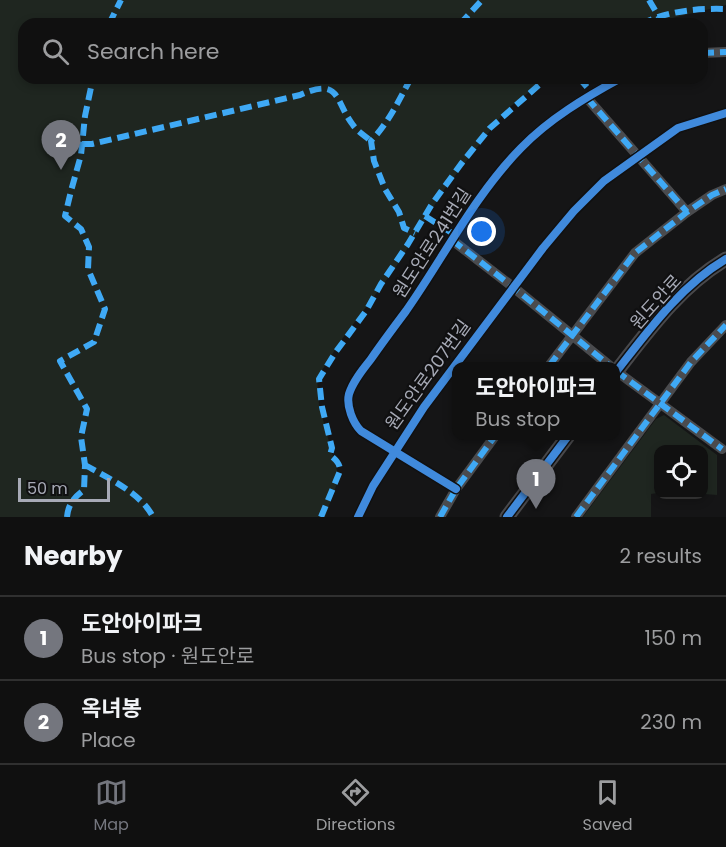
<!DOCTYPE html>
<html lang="en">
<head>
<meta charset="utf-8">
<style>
  body { margin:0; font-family:Poppins,"Noto Sans KR",sans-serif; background:#1e1e1e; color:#f1f3f6 }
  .controls { position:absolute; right:18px; bottom:18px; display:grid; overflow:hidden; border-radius:12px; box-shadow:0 3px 9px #0003 }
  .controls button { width:54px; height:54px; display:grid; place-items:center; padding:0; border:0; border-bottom:2px solid #303030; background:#101010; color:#f1f3f6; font:30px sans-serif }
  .scale { position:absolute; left:18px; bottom:15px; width:92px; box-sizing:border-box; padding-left:6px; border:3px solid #a7aab6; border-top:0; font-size:16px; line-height:21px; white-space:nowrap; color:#a7aab6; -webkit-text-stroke:4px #101011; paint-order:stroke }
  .you { position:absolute; left:482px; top:232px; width:21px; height:21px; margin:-15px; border:4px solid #fff; border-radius:50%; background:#1a73e8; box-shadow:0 0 0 9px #1a73e833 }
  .badge { display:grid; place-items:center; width:39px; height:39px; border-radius:50%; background:#74767e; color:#fff; font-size:20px; font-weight:700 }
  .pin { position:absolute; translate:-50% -50px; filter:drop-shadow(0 2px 3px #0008) }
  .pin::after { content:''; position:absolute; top:32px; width:21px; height:18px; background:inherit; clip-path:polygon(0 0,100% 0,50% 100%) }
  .popup { position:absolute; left:452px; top:362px; width:168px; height:78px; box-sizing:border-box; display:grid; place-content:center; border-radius:12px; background:#101010; filter:drop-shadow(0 2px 4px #0005); font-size:20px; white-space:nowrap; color:#9c9d9f }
  .popup b { font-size:22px; color:#f1f3f6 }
  .popup::after { content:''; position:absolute; left:50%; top:100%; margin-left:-12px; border:12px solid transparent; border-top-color:#101010 }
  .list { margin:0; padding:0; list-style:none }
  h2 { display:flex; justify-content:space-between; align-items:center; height:78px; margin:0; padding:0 24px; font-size:26px }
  h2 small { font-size:20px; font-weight:400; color:#9c9d9f }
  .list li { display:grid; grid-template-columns:39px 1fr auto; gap:18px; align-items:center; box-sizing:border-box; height:84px; padding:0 24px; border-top:2px solid #303030 }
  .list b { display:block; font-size:22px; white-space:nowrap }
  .list p { margin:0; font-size:20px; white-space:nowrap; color:#9c9d9f }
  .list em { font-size:20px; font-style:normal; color:#9c9d9f }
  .icon { flex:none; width:33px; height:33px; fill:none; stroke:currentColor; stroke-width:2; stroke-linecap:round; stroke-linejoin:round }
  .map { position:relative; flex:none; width:726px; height:517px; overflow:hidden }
  .search { position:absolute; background:#101010; box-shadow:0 3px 9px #0003; left:18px; right:18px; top:18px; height:66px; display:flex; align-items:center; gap:15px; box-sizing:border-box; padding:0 21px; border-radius:18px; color:#9c9d9f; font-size:22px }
  .sheet { height:246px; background:#101010 }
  nav { display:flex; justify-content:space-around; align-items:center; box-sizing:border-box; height:84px; border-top:2px solid #303030; background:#101010; font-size:16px; color:#9c9d9f }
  nav a { display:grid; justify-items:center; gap:3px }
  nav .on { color:#74767e }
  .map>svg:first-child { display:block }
</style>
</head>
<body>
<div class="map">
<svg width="726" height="517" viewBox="0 0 726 517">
  <rect width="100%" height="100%" fill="#151516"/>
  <!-- green -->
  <g fill="#1f2620">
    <path d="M0,0H726V5L648,24H24V78H548L507,109L444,190L394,270L342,339L317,378L319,405L339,478L325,517H0Z"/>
    <path d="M664,415L717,455V495L704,494V449H658V493L651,494V517H583L656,419Z"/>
  </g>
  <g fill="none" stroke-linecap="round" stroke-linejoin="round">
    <!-- street -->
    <g stroke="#4a4b4e" stroke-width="10">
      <path d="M702,53L726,52"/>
      <path d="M587,98L687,212"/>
      <path d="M452,240L513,287L610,366"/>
      <path d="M549,366L635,253L687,212L712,195L726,189"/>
      <path d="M616,371L722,449"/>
      <path d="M456,489L361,431C353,423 346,406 349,394C353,381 363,369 371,359C382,343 394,327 406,311C444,257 474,196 521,148C549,119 586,97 621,78"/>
      <path d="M358,517L373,486L424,407L543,248L574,211L604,181L678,128L726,113"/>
      <path d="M440,517L456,489L495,436"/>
      <path d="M576,517L691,362L726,325"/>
    </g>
    <!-- secondary -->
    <g stroke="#49494c" stroke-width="15">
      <path d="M616,372C648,331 680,286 726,259"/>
      <path d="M507,517L568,436"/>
    </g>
    <!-- quiet -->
    <g stroke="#3fa9f5" stroke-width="6" stroke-dasharray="12 6" stroke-linecap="butt">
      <path d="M649,0L659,17"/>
      <path d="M109,24L121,0"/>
      <path d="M460,24L482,0"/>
      <path d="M641,24C667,11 698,8 726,9"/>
      <path d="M702,53L726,52"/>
      <path d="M411,78C399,100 389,122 371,141L374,161L385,189L399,212L404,228L415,233"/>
      <path d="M579,78L593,94"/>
      <path d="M587,98L687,212"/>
      <path d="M82,144H92L300,95C341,77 334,100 353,125C357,131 365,136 371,141"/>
      <path d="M425,216L455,235"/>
      <path d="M452,240L513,287L610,366"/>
      <path d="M549,366L635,253L687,212L712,195L726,189"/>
      <path d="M616,371L722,449"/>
      <path d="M85,465C108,478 141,493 153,517"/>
      <path d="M67,517C68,505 74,497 84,490L85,465L81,437L87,409L60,361L94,342L105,309L88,269L89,247L81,229L65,216L71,191L81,155L85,116L93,78"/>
      <path d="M321,517L340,471C340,463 336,460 330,455L332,448L322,407L319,379L335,353L366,311L381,284L408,244L432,204L461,164L490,128L547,78"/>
      <path d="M440,517L456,489L495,436"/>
      <path d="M576,517L691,362L726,325"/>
    </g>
    <defs>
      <g id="cycleway">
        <path d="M616,372C648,331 680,286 726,259"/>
        <path d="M456,489L361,431C353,423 346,406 349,394C353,381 363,369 371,359C382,343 394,327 406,311C444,257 474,196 521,148C549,119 586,97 621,78"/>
        <path d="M358,517L373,486L424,407L543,248L574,211L604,181L678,128L726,113"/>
        <path d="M507,517L568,436"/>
      </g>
    </defs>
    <!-- cycleway casing -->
    <use href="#cycleway" stroke="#101011" stroke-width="11"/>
    <!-- cycleway -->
    <use href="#cycleway" stroke="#408adc" stroke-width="8"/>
  </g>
  <g text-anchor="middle" stroke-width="4.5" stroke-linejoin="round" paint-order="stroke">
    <!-- street labels -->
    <g font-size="18" fill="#a7aab6" stroke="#101011">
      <text transform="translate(432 243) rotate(-57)" y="6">원도안로241번길</text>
      <text transform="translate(656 302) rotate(-48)" y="6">원도안로</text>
      <text transform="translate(428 375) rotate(-54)" y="6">원도안로207번길</text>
    </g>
  </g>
</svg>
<div class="controls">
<button><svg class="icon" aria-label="locate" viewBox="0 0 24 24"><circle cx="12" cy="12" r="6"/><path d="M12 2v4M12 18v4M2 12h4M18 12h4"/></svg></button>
</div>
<div class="scale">50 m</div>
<div class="you"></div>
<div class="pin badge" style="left:536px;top:509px">1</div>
<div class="popup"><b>도안아이파크</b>Bus stop</div>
<div class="pin badge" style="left:61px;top:170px">2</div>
<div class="search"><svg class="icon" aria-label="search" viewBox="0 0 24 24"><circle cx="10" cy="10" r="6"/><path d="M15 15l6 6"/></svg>Search here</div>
</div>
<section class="sheet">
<h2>Nearby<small>2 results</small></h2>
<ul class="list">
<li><span class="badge">1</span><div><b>도안아이파크</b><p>Bus stop · 원도안로</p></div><em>150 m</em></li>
<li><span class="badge">2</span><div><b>옥녀봉</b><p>Place</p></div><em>230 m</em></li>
</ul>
</section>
<nav>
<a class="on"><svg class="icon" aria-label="map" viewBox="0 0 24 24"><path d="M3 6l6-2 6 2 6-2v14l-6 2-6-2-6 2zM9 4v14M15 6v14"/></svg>Map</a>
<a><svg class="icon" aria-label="directions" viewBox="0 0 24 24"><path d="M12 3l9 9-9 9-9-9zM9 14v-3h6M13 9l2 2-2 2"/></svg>Directions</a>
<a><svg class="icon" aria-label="saved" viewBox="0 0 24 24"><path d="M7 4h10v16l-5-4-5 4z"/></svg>Saved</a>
</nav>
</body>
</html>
